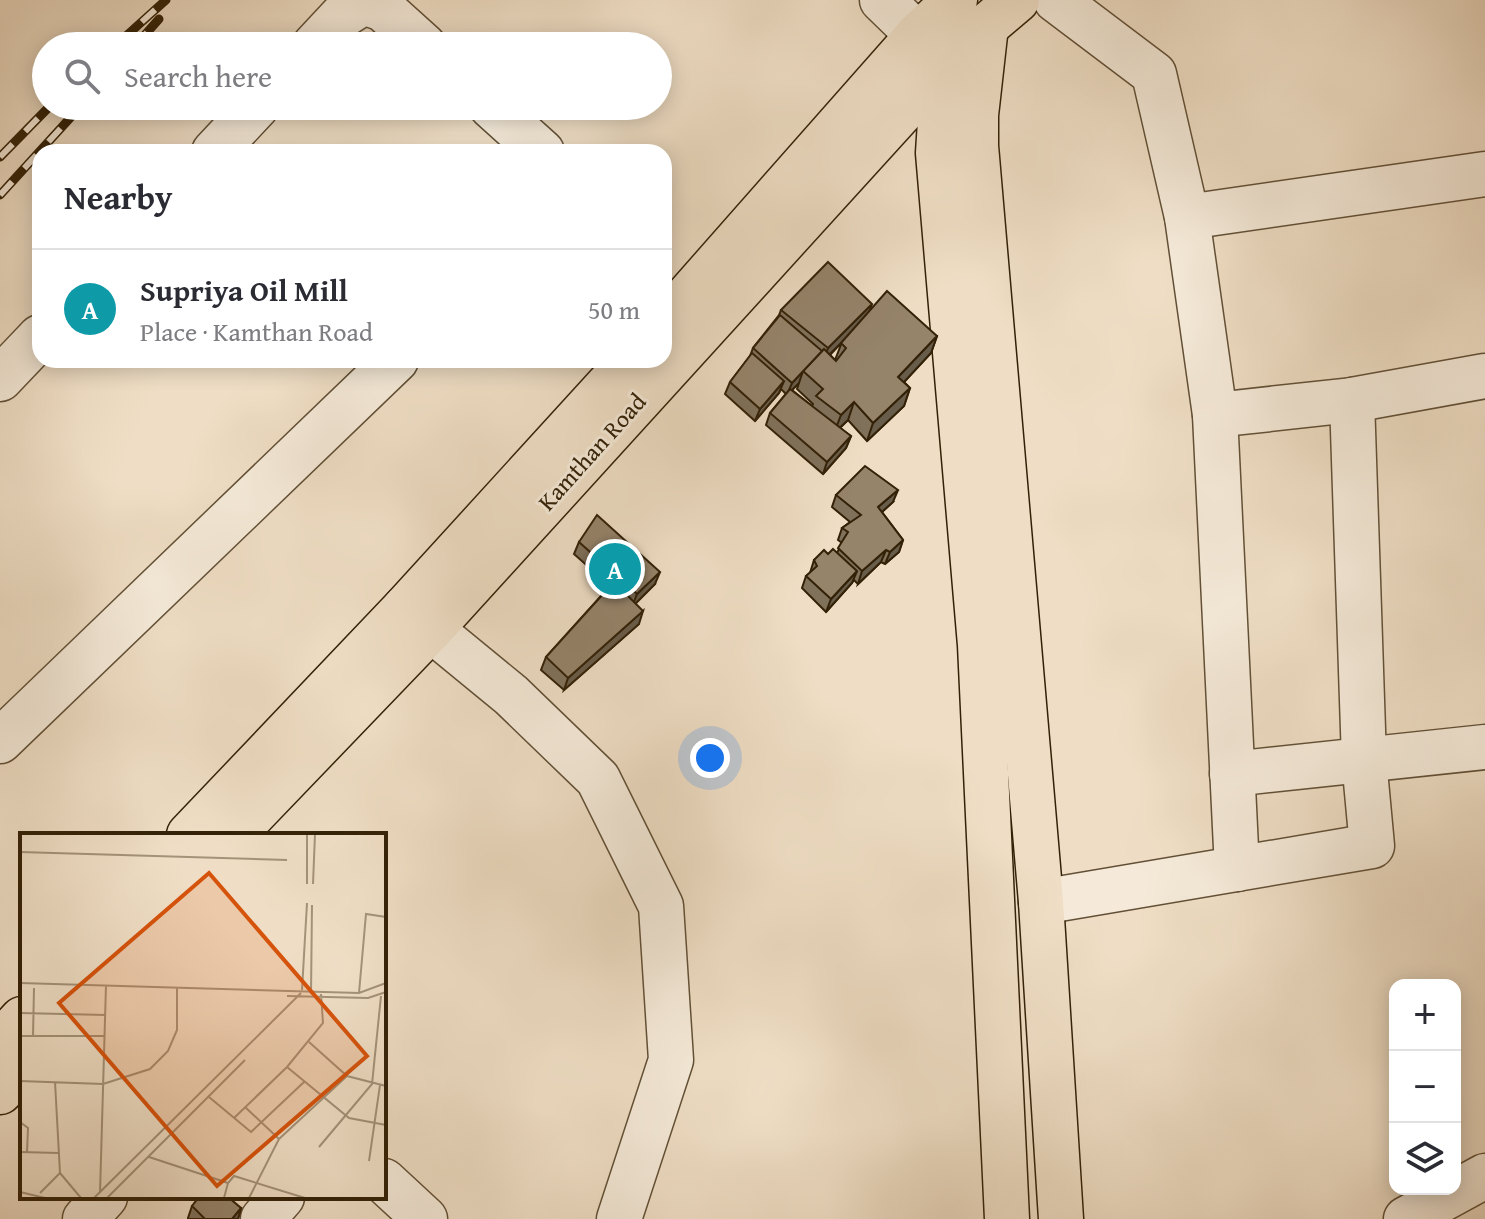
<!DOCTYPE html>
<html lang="en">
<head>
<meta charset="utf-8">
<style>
  body { margin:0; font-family:"Gentium Book Plus",serif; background:#f7f7f7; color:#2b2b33 }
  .controls { position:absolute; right:24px; bottom:24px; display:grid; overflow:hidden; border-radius:16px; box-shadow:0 4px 20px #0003 }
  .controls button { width:72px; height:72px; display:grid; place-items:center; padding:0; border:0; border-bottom:2px solid #e1e1e2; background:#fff; color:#2b2b33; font:40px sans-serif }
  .you { position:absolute; left:710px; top:758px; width:28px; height:28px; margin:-20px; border:6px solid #fff; border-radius:50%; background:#1a73e8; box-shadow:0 0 0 12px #1a73e833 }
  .badge { display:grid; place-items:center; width:52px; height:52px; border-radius:50%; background:#111827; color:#fff; font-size:26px; font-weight:700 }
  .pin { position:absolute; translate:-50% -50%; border:4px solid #fff; box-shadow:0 2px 8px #0006 }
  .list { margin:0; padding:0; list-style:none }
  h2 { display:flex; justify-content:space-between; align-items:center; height:104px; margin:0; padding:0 32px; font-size:34px }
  h2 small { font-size:26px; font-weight:400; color:#7c7c81 }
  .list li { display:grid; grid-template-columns:52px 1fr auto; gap:24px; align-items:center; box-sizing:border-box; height:120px; padding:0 32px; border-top:2px solid #e1e1e2 }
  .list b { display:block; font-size:30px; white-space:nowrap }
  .list p { margin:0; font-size:26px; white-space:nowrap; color:#7c7c81 }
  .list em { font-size:26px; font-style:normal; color:#7c7c81 }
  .icon { flex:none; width:44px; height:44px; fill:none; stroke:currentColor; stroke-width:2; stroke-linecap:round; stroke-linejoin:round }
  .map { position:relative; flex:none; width:1485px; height:1219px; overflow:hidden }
  .search { position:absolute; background:#fff; box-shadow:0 4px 20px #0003; left:32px; top:32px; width:640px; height:88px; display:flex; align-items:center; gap:20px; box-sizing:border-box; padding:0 28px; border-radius:44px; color:#7c7c81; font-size:30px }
  .panel { position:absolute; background:#fff; box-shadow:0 4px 20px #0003; left:32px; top:144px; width:640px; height:224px; border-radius:24px }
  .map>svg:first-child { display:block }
</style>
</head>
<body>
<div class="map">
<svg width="1485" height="1219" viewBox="0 0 1485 1219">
  <rect width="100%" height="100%" fill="#efdec5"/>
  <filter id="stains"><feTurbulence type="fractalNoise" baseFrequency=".0025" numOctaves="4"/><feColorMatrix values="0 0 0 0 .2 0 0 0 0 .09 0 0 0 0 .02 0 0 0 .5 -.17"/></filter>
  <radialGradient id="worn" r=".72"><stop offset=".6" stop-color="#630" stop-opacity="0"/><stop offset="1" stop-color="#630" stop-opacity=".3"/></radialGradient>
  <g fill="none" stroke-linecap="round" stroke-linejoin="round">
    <defs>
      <g id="minor">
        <path d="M882,0L918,35"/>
        <path d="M1056,0L1154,74L1187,217L1215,415L1237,869"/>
        <path d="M314,46L342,16L364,2L383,9L424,46"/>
        <path d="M491,106L542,152"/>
        <path d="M214,152L257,106"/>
        <path d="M1187,217L1485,174"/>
        <path d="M0,379L40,337"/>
        <path d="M1215,415L1352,400L1485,376"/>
        <path d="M405,608L511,695L598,779L661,906L671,1060L619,1219"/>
        <path d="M0,741L396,360"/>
        <path d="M1232,774L1485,747"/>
        <path d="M1041,902L1372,846L1364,760L1352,400"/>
        <path d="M384,1181L425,1219"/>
        <path d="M85,1219L105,1197"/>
        <path d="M263,1219L282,1197"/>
        <path d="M1406,1219L1485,1176"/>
      </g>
      <g id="major">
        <path d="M986,26L976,115V146L1041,902L1061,1219"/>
        <path d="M918,35L936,74L940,122L938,153L980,645L1007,1219"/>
        <path d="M664,323L918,35L955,0"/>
        <path d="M189,835L405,608L631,360"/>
        <path d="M233,835L431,629L936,74L977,34L1017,0"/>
        <path d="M0,1043L22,1019"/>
        <path d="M0,1092L22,1068"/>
      </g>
    </defs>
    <!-- minor casing -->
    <use href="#minor" stroke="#625036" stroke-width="47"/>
    <!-- major casing -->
    <use href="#major" stroke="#332107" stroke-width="47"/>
    <!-- minor -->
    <use href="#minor" stroke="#f5ead9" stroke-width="44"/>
    <!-- major -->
    <use href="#major" stroke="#efdec5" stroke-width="44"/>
    <defs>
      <g id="rail">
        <path d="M115,46L166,0"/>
        <path d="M135,46L159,19"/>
        <path d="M0,157L50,106"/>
        <path d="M0,195L81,106"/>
      </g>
    </defs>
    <!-- rail casing -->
    <use href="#rail" stroke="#332107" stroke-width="9"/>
    <!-- rail -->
    <use href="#rail" stroke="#f5ead9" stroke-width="6" stroke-dasharray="18" stroke-linecap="butt"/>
  </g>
  <!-- wall -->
  <g fill="#80715b" stroke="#332107" stroke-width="2" fill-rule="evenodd">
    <path d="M781,310H870L937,336L931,353L904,382L910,388L904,406L867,441L848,420L840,428L851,436L846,448L823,474L766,425L770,413L786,394L781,389L779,393L755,421L725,394L730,382L750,356L753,348L779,315ZM842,342L835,360L830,355ZM799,383L797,389L813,404L812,406L792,390Z"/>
    <path d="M836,495L893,502L882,512L903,540L899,552L885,564L881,562L858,584L854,580L852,583L826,612L802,588L806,576L810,573L814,560L828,554L837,553L842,543L838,540L842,528L850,522L832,507Z"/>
    <path d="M579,542L655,584L635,604L639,624L564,690L541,670L546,657L610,586L574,554Z"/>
    <path d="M192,1206L241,1208L238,1219H188V1218Z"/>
  </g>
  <!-- shaded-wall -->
  <g fill="#685c4a" stroke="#332107" stroke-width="2">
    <path d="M872,304L868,316L824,360L828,348Z"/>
    <path d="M937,336L931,353L892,395L898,377Z"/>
    <path d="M803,371L799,383L787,395L792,383Z"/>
    <path d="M784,381L779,393L755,421L760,409Z"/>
    <path d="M910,388L904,406L867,441L873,423Z"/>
    <path d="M854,402L848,420L834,433L841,415Z"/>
    <path d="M851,436L846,448L823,474L827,462Z"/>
    <path d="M898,490L893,502L873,520L878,507Z"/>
    <path d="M903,540L899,552L885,564L890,552Z"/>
    <path d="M886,550L881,562L858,584L862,571Z"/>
    <path d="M857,571L852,583L826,612L831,599Z"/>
    <path d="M660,572L655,584L632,607L637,594Z"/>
    <path d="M643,611L639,624L564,690L568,678Z"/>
    <path d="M241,1208L238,1219H232Z"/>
  </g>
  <!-- building -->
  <g fill="#95836a" stroke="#332107" stroke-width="2">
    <path d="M828,262L872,304L828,348L781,310Z"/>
    <path d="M887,291L937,336L898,377L910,388L873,423L854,402L841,415L816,396L823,389L803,371L824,349L836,361L846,348L841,343Z"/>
    <path d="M780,315L822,351L792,383L753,348Z"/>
    <path d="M752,353L784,381L760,409L730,382Z"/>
    <path d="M790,389L851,436L827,462L770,413Z"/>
    <path d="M865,466L898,490L878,507L903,540L890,552L886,550L862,571L838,548L848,532L842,528L861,515L836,495Z"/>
    <path d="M597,515L660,572L637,594L579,542Z"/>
    <path d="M833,549L857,571L831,599L806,576L817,566L814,560L824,550L828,554Z"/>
    <path d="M614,582L643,611L568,678L546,657Z"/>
    <path d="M199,1197H228L241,1208L232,1219H205L192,1206Z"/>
  </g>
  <g text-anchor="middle" stroke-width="6" stroke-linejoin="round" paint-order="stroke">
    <!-- street labels -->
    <g font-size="24" fill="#332107" stroke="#f5ead9">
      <text transform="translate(592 452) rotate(-48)" y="8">Kamthan Road</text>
    </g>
  </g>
  <!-- overview -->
  <g transform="translate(20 833)">
    <rect width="366" height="366" fill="#efdec5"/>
    <path fill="none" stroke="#a49279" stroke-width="2" d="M0,19L267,27M287,51V1M293,51L295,1M0,150L339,160L366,150M282,157L287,70M339,160L346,81L366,84M291,161L292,72M267,163L348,165L366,159M0,180L86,182M0,203H85M13,204L14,155M289,209L327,243L366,253M267,234L329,285L366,292M0,248L83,251L130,236L148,218L157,197V155M35,249L40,340L61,365M189,264L231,299L284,249M225,274L259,306L229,365M214,285L267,234L303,190L301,161M0,289L8,295L7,319M259,306L327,243M299,314L352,251L361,163M0,319L39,320M129,324L208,350L204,365M349,328L360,252M208,350L214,343L285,365M0,359L25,365M20,360L40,340M80,360L86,152M74,365L281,160M87,365L225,227"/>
    <path fill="#d6530c" fill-opacity="0.15" stroke="#d6530c" stroke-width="4" d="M189,40L347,223L197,353L39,170Z"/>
    <rect width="366" height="366" fill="none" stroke="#332107" stroke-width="4"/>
  </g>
  <rect width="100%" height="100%" filter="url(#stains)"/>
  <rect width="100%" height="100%" fill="url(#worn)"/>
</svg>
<div class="controls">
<button>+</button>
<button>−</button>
<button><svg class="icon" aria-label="layers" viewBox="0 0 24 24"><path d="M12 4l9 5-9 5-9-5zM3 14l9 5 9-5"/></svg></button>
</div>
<div class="you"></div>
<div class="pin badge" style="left:615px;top:569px;background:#0f9aa8">A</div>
<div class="search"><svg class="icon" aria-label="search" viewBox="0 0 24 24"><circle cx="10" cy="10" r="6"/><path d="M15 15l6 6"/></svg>Search here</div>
<section class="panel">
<h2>Nearby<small></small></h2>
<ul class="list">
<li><span class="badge" style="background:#0f9aa8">A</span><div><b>Supriya Oil Mill</b><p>Place · Kamthan Road</p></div><em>50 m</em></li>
</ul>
</section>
</div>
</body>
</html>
